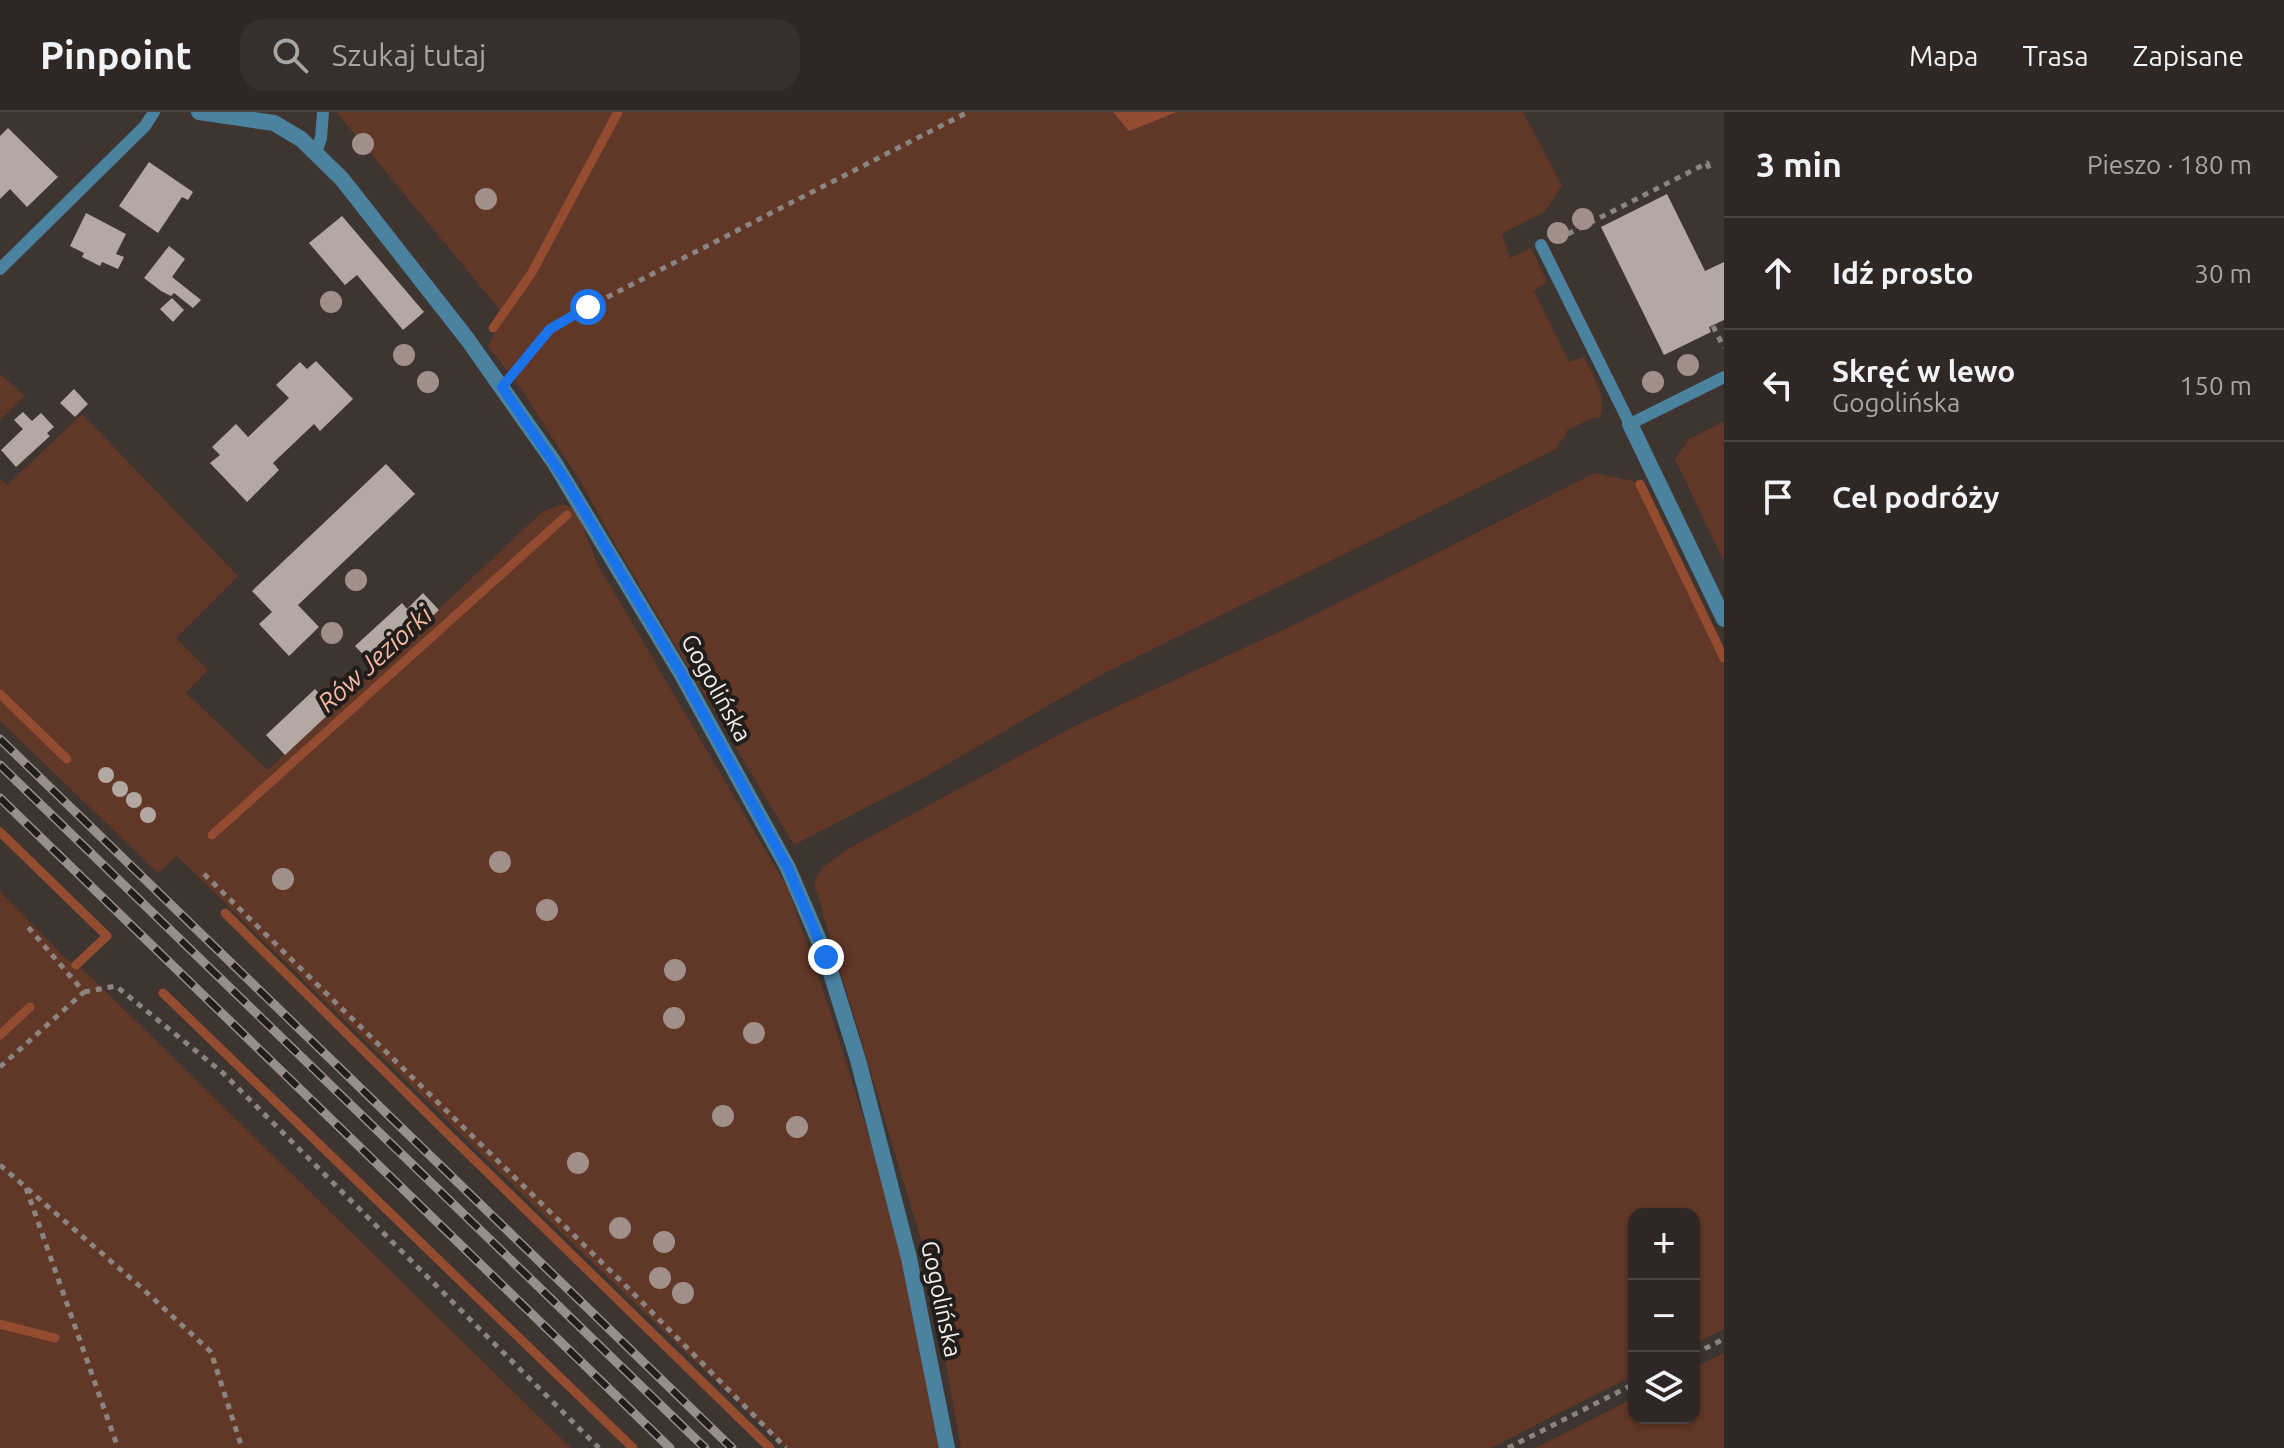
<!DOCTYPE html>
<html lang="pl">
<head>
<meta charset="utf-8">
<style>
  body { margin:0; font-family:Ubuntu,sans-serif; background:#362f2c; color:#f1f3f6 }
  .controls { position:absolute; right:24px; bottom:24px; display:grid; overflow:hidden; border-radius:16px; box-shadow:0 2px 6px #0004 }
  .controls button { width:72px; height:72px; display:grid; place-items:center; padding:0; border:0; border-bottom:2px solid #494441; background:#2e2724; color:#f1f3f6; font:40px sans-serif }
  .stop { position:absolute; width:24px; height:24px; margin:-18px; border:6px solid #1a73e8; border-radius:50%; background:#fff }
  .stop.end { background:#1a73e8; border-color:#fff; box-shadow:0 2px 8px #0008 }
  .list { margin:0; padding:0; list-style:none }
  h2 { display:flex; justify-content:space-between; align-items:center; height:104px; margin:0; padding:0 32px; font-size:34px }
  h2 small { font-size:26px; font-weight:400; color:#a7a5a6 }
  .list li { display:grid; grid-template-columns:52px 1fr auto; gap:24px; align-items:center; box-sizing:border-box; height:112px; padding:0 32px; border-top:2px solid #494441 }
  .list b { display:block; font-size:30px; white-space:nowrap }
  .list p { margin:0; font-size:26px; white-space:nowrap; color:#a7a5a6 }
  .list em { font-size:26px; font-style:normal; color:#a7a5a6 }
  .icon { flex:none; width:44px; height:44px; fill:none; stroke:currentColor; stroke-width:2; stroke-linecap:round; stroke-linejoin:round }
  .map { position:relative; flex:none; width:1724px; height:1336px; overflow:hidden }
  header { display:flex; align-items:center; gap:48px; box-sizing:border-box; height:112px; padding:0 40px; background:#2e2724; border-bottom:2px solid #494441 }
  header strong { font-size:38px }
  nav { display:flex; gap:44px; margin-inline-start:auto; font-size:28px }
  .search { width:560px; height:72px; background:#362f2c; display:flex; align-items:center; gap:20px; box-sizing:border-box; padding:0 28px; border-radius:24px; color:#a7a5a6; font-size:30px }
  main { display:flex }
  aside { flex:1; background:#2e2724 }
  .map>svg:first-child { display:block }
</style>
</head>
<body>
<header>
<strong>Pinpoint</strong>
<div class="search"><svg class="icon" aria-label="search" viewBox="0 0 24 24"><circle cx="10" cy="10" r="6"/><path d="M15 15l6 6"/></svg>Szukaj tutaj</div>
<nav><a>Mapa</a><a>Trasa</a><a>Zapisane</a></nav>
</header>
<main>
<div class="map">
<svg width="1724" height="1336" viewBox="0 0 1724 1336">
  <rect width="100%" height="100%" fill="#3e3430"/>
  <!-- green -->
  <g fill="#613727">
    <path d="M338,0H1113L1117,6L1169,4L1177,0H1523L1562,74L1544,100L1502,122L1510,146L1531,136L1547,170L1534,179L1569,250L1584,245C1593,264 1609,286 1599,307L1594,305L1566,319V323L1557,333L1558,336L1101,563L927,664L794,733L615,432L582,372L520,275L488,234L504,203L338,2Z"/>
    <path d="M0,262L25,284L0,308Z"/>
    <path d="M82,302L238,464L176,526L208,558L186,581L268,658L541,401C566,388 573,390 583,415C588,427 592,439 597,451L788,777L829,896L873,1037L911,1183L940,1336H785L573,1132L177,744L158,761L0,609V367L7,373Z"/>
    <path d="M1724,309V450L1675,347L1689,327Z"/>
    <path d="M1595,361L1637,370L1724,553V1217L1694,1232V1102H1634V1263L1491,1336H961L927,1148L814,771L822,756L846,738L1073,615L1300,510Z"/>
    <path d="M0,779L65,846L86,860L571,1336H0Z"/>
    <path d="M1724,1241V1336H1535L1634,1286V1306H1694V1256Z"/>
  </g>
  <!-- water -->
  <path fill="#934c30" d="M1113,0H1177L1129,19Z"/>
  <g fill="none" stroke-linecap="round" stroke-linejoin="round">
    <!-- stream -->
    <g stroke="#934c30" stroke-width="9">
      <path d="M493,216L531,162L618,0"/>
      <path d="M1640,372L1724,546"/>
      <path d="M0,582L67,647"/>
      <path d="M0,720L107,824L76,853"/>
      <path d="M212,723L567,403"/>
      <path d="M225,801L443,1017L770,1336"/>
      <path d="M163,881L633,1336"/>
      <path d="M0,923L30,895"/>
      <path d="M0,1212L55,1226"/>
    </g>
  </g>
  <!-- building -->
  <g fill="#b4a8a3">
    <path d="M8,16L58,65L27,95L10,77L0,87V24Z"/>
    <path d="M149,50L193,80L188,88L182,85L158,121L119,94Z"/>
    <path d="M1667,82L1705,159L1724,150V208L1709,215L1711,220L1664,243L1601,115Z"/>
    <path d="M86,101L126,122L116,142L124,145L118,157L102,150L100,154L82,145L84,141L70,134Z"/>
    <path d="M342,104L424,200L403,218L357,163L345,173L309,131Z"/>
    <path d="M169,134L185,147L172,165L201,188L193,196L174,181L171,184L161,179L144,166Z"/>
    <path d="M172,186L184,198L173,210L160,197Z"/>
    <path d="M316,249L353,287L320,319L314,312L273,351L279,358L247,390L210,351L220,343L212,335L236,312L248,325L289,286L276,273L300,250L307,257Z"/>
    <path d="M74,277L88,292L75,305L60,291Z"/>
    <path d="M23,300L32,309L41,301L54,315L47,321L50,324L16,355L1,338L23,317L14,308Z"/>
    <path d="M386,352L415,382L298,493L319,515L289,544L259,512L272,500L252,479Z"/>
    <path d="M423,481L439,498L409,526L406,523L373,553L355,534L402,491L407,497Z"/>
    <path d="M315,577L334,597L285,643L266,623Z"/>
    <circle cx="106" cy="663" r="8"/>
    <circle cx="120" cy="677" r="8"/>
    <circle cx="134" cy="688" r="8"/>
    <circle cx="148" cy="703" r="8"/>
  </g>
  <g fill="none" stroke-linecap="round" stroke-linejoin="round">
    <!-- path -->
    <g stroke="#8c8481" stroke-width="5" stroke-dasharray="6 6" stroke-linecap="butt">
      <path d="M1568,122L1707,51L1711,61"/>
      <path d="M1713,214L1724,236"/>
      <path d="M515,259L550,217L588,195L968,0"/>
      <path d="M204,762L626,1174L786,1336"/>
      <path d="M84,880L116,874L223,961L599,1336"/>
      <path d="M0,955L84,880L28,815"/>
      <path d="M0,1053L143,1177L211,1240L242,1336"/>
      <path d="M26,1076L118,1336"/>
      <path d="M1694,1242L1724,1227"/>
      <path d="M1508,1336L1634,1272"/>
    </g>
    <!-- service -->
    <g stroke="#4b829f" stroke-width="12">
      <path d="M316,41L321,26L323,0"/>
      <path d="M1541,133L1630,312L1724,265"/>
      <path d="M0,157L145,14L154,0"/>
    </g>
    <!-- minor -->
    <g stroke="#4b829f" stroke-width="16">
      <path d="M199,0L274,11L301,27L342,67L468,228L554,350L682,563L788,756L826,845L858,948L909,1146L947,1336"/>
      <path d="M1630,312L1724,507"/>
    </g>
    <defs>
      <g id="rail">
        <path d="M0,627L732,1336"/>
        <path d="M0,653L705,1336"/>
        <path d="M0,686L670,1336"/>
      </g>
    </defs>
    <!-- rail casing -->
    <use href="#rail" stroke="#988f8c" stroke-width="9"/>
    <!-- rail -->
    <use href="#rail" stroke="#211d1b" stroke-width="6" stroke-dasharray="18" stroke-linecap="butt"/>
  </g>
  <!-- trees -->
  <g fill="#a1908a">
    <circle cx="363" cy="32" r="11"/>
    <circle cx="486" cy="87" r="11"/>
    <circle cx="1583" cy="107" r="11"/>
    <circle cx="1558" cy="121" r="11"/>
    <circle cx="331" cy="190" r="11"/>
    <circle cx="404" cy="243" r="11"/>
    <circle cx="1688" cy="253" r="11"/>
    <circle cx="428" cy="270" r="11"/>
    <circle cx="1653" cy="270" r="11"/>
    <circle cx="356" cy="468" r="11"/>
    <circle cx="332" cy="521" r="11"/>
    <circle cx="500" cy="750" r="11"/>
    <circle cx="283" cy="767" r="11"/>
    <circle cx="547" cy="798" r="11"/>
    <circle cx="675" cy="858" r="11"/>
    <circle cx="674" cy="906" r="11"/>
    <circle cx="754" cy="921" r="11"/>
    <circle cx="723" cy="1004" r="11"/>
    <circle cx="797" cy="1015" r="11"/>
    <circle cx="578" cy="1051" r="11"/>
    <circle cx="620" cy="1116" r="11"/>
    <circle cx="664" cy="1130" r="11"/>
    <circle cx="660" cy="1166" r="11"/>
    <circle cx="683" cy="1181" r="11"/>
  </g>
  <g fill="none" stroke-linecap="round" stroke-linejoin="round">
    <!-- route -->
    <path stroke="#1a73e8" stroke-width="10" d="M588,195L550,217L502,275L566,369L682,563L788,756L826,845"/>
  </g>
  <g text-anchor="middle" stroke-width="8" stroke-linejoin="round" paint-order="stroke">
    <!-- street labels -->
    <g font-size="24" fill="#f5eeec" stroke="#211d1b">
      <text transform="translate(716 576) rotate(61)" y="8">Gogolińska</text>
      <text transform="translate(941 1187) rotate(78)" y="8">Gogolińska</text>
    </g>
    <!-- water labels -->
    <g font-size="26" font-style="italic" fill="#f7b8a1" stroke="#211d1b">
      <text transform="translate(375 547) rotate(-42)" y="9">Rów Jeziorki</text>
    </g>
  </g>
</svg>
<div class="controls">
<button>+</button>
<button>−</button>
<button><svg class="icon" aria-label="layers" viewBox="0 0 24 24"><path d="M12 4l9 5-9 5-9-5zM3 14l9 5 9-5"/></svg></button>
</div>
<div class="stop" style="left:588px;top:195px"></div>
<div class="stop end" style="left:826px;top:845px"></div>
</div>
<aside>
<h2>3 min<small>Pieszo · 180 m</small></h2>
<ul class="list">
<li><svg class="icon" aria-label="ahead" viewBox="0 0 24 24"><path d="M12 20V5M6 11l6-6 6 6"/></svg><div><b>Idź prosto</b></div><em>30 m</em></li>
<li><svg class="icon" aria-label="left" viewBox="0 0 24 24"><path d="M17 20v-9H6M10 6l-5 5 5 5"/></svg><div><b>Skręć w lewo</b><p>Gogolińska</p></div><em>150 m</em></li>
<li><svg class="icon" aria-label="arrive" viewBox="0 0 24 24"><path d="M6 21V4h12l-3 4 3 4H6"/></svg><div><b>Cel podróży</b></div></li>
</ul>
</aside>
</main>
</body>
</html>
